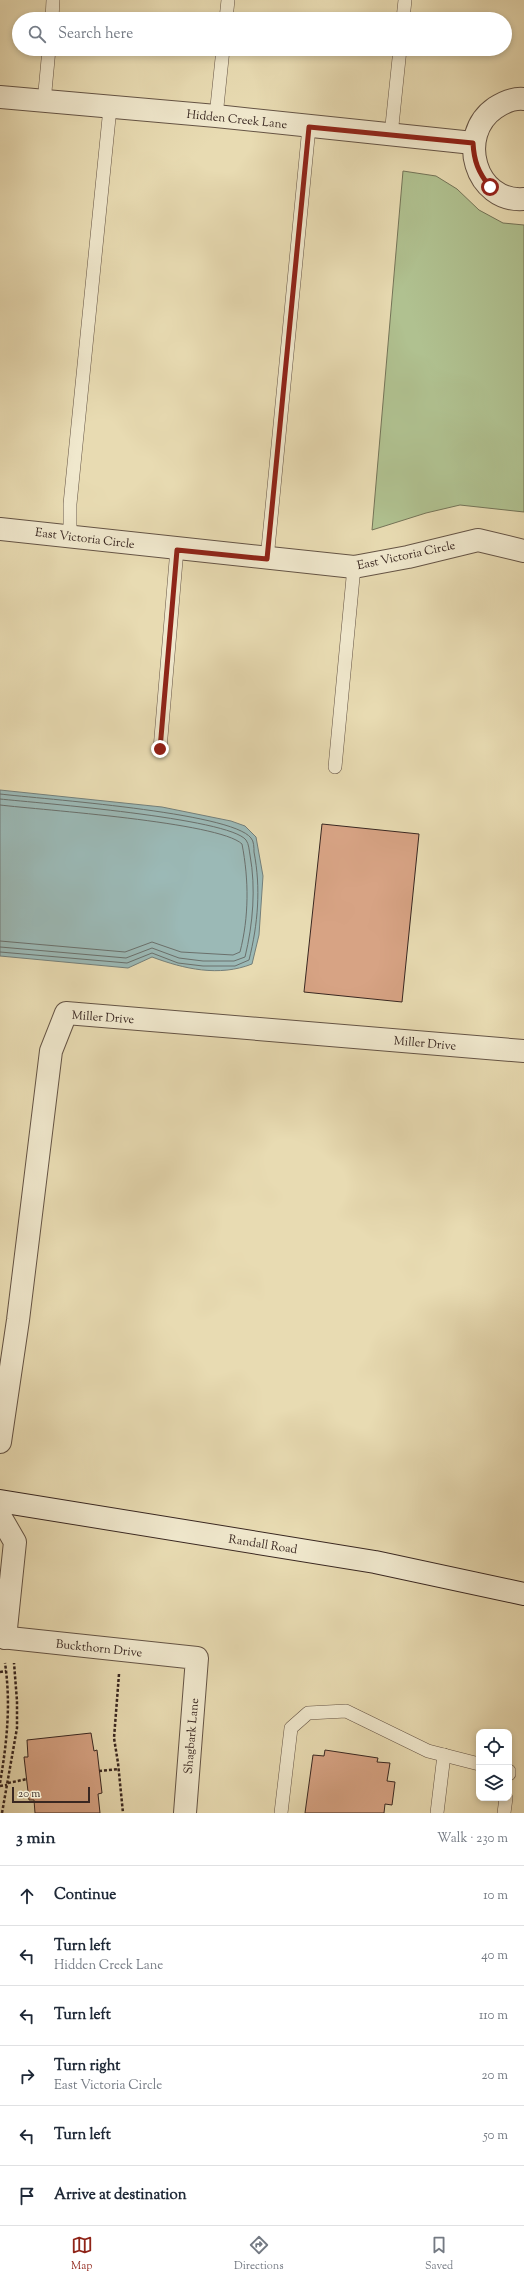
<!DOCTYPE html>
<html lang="en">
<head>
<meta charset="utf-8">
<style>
  body { margin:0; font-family:"Sorts Mill Goudy",serif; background:#f2f2f3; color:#1f2937 }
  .controls { position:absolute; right:12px; bottom:12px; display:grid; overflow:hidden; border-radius:8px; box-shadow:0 2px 6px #0003 }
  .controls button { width:36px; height:36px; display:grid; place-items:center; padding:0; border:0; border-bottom:1px solid #e0e1e3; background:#fff; color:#1f2937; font:20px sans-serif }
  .scale { position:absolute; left:12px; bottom:10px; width:78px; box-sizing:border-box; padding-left:4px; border:2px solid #392721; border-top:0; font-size:11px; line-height:14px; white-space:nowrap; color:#392721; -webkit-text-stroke:3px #f0e8cd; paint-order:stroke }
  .stop { position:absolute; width:12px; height:12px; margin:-9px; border:3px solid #8f2418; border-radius:50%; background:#fff }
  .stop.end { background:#8f2418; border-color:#fff; box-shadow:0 1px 4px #0008 }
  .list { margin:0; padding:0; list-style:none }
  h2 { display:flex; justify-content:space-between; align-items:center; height:52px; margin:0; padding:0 16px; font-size:17px }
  h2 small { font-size:13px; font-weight:400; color:#747a83 }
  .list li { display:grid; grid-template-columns:26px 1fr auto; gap:12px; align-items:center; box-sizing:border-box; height:60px; padding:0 16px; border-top:1px solid #e0e1e3 }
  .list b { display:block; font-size:15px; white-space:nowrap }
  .list p { margin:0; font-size:13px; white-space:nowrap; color:#747a83 }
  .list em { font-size:13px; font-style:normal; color:#747a83 }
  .icon { flex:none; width:22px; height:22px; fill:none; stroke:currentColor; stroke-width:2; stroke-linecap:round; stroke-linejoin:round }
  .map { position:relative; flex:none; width:524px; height:1813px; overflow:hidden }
  .search { position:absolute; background:#fff; box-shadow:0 2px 6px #0003; left:12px; right:12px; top:12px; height:44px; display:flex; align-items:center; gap:10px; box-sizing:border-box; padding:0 14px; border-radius:22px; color:#747a83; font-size:15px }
  .sheet { height:412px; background:#fff }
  nav { display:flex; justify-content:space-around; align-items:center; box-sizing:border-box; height:56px; border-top:1px solid #e0e1e3; background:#fff; font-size:11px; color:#747a83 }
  nav a { display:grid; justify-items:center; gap:2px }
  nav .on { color:#8f2418 }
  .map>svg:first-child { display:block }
</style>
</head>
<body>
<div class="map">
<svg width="524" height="1813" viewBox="0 0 524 1813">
  <rect width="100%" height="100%" fill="#e8dbb2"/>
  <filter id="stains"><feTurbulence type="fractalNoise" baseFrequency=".005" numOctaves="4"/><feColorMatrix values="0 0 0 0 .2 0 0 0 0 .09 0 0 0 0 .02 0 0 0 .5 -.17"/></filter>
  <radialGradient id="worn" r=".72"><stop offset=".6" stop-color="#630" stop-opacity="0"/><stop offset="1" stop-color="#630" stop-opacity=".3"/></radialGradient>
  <!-- green -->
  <path fill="#b0c190" stroke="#747458" d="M403,171L436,176L457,189L479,210L503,223L524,225V512L460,505L426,513L372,530Z"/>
  <!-- water -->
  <path fill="#9bb9b6" stroke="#747f7a" d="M0,790L162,807L231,821L245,826L256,837L263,876L259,935L252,964C219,977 184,969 152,957L128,968L0,956Z"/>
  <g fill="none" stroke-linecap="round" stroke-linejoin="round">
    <!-- shore -->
    <g stroke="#6a706c" stroke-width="1">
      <path d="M0,794C41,799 231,812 251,838C254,841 254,848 254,852C261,888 258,924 249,960L235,966H203L178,963L152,953L127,963L0,952"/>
      <path d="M0,799C38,803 229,818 246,840C249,844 249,850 250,855C256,888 253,924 245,957L234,961H203L179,958L152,948L126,958L0,947"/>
      <path d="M0,805C41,810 219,822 242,844C249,880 249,917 240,952L233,955L181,952L152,942L125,952L0,941"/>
    </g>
  </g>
  <!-- building -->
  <g fill="#d7a384" stroke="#392721">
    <path d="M322,824L419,834L402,1002L304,992Z"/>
    <path d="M91,1733L94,1751L97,1750L102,1793L98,1794L100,1813H35L34,1800H29L24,1757H28L27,1740Z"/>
    <path d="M325,1750L378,1758L377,1762L390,1763L387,1781L395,1782L392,1805L385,1804L384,1813H305L313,1755L324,1756Z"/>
  </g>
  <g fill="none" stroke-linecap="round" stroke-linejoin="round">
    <defs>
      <g id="service">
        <path d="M52,19L53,0"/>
        <path d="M226,19L228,0"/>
        <path d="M403,19L405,0"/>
        <path d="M44,102L49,49"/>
        <path d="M216,116L223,49"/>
        <path d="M391,135L400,49"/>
        <path d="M70,536V504L110,108"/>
        <path d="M267,559L309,127"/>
        <path d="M160,749L177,549"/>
        <path d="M335,767L354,567"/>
        <path d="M509,1771V1774"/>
        <path d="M281,1813L291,1728L308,1713L346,1711L428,1751L479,1764"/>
        <path d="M437,1813L444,1755"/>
        <path d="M504,1813L506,1798"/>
      </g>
      <g id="minor">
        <path d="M0,97L216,116L473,143"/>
        <path d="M524,99C514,98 504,102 495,108C456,135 475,203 524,199"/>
        <path d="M0,529L354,567L408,557L478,540L524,551"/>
        <path d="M0,1442L18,1320L51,1051L66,1013L524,1051"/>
        <path d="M0,1516L15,1542L5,1638"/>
        <path d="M0,1637L197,1658L185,1813"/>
      </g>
      <path id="secondary" d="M0,1501L375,1562L524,1594"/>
    </defs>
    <!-- service casing -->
    <use href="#service" stroke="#655445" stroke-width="14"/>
    <!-- minor casing -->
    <use href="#minor" stroke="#655445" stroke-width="24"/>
    <!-- secondary casing -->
    <use href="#secondary" stroke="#392721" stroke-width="24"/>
    <!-- path -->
    <g stroke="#392721" stroke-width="2.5" stroke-dasharray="3 2" stroke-linecap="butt">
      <path d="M0,1672L6,1671"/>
      <path d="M119,1674L114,1738L118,1763L123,1813"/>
      <path d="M99,1771L119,1769"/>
      <path d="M0,1783C7,1742 11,1704 5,1663"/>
      <path d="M8,1783L27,1779"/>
      <path d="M0,1786L7,1785"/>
      <path d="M2,1813L17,1728V1701L14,1663"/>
    </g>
    <!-- service -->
    <use href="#service" stroke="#f0e8cd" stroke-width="13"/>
    <!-- minor -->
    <use href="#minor" stroke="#f0e8cd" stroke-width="22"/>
    <!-- secondary -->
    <use href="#secondary" stroke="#f0e8cd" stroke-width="22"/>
  </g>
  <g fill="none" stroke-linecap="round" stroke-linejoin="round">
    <!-- route -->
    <path stroke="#8f2418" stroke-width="5" d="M160,749L177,550L267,559L309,127L473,143C474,161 478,172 490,187"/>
  </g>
  <g text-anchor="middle" stroke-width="3" stroke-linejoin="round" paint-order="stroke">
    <!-- street labels -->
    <g font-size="12" fill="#392721" stroke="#f0e8cd">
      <text transform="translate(237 119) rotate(6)" y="4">Hidden Creek Lane</text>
      <text transform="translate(85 538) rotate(7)" y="4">East Victoria Circle</text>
      <text transform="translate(406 555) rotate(-12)" y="4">East Victoria Circle</text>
      <text transform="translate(103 1017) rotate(4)" y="4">Miller Drive</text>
      <text transform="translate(425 1043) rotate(5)" y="4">Miller Drive</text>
      <text transform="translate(263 1544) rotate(9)" y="4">Randall Road</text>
      <text transform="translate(99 1648) rotate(6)" y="4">Buckthorn Drive</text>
      <text transform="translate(191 1736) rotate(-85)" y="4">Shagbark Lane</text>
    </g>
  </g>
  <rect width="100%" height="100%" filter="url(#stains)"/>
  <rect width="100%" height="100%" fill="url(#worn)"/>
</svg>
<div class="controls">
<button><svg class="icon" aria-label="locate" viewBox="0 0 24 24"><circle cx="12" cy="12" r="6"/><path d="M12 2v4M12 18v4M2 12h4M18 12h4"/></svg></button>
<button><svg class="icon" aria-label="layers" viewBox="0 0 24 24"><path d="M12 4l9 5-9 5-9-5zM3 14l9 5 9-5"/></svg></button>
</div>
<div class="scale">20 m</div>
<div class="stop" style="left:490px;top:187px"></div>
<div class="stop end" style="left:160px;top:749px"></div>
<div class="search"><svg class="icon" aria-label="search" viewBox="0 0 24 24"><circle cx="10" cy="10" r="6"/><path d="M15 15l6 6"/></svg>Search here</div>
</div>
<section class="sheet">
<h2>3 min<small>Walk · 230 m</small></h2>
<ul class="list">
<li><svg class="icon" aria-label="ahead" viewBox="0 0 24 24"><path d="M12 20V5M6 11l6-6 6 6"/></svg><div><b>Continue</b></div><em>10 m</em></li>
<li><svg class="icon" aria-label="left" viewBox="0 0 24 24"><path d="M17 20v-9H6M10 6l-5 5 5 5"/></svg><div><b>Turn left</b><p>Hidden Creek Lane</p></div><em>40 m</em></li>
<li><svg class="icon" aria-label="left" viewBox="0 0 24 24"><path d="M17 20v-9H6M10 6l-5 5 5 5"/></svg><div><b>Turn left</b></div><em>110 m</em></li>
<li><svg class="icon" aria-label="right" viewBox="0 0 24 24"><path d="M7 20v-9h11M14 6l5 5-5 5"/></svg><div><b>Turn right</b><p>East Victoria Circle</p></div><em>20 m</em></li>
<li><svg class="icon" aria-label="left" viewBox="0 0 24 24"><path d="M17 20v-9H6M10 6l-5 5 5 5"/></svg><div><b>Turn left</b></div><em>50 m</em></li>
<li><svg class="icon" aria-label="arrive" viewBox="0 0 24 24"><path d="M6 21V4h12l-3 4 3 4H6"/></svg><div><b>Arrive at destination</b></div></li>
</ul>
</section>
<nav>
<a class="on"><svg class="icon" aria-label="map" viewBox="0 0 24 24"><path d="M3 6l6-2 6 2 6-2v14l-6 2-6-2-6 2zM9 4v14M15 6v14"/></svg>Map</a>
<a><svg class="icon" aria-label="directions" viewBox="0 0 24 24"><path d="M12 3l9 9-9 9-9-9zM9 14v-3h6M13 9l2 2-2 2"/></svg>Directions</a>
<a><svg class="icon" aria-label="saved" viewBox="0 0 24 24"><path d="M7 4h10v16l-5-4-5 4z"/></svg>Saved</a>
</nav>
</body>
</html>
